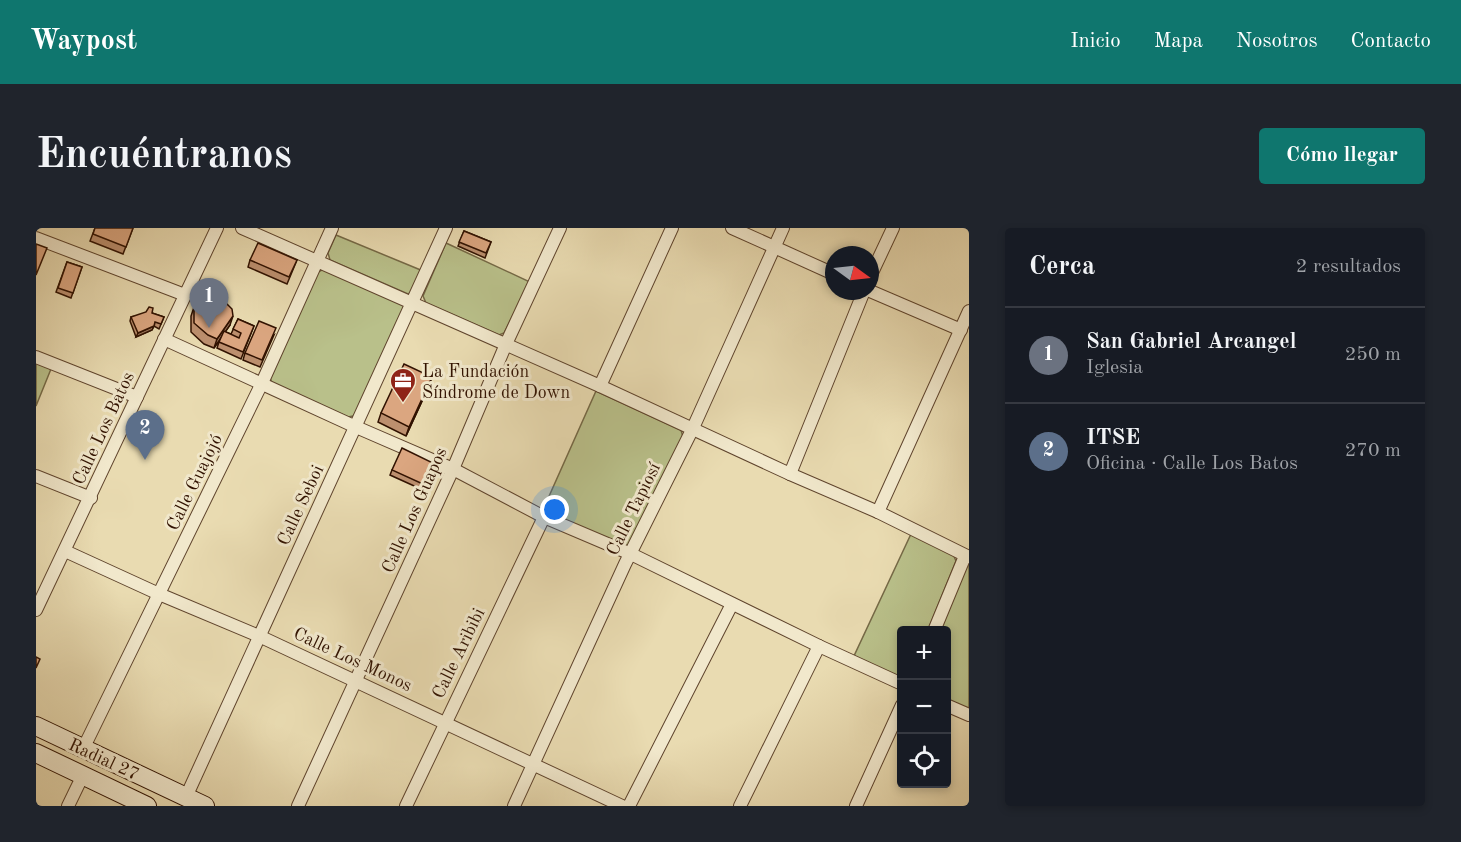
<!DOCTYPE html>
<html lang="es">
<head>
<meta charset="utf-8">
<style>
  body { margin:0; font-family:"Old Standard TT",serif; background:#20242c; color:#f1f3f6 }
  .controls { position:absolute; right:18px; bottom:18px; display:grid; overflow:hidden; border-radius:6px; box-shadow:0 3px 9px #0003 }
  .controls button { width:54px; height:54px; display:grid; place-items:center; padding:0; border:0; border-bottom:2px solid #363941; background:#171b24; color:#f1f3f6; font:30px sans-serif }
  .compass { position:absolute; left:789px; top:18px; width:54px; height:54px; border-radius:50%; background:#171b24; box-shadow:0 3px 9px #0003; rotate:105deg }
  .you { position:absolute; left:519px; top:282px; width:21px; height:21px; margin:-15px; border:4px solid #fff; border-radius:50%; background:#1a73e8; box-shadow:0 0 0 9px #1a73e833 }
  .badge { display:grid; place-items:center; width:39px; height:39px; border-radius:50%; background:#0f766e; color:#fff; font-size:20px; font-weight:700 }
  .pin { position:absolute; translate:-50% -50px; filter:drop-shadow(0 2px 3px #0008) }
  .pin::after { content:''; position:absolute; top:32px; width:21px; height:18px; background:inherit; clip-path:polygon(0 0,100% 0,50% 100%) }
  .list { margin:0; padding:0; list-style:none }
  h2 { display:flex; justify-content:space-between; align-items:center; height:78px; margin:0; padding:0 24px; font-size:26px }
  h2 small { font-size:20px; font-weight:400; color:#9ea1a6 }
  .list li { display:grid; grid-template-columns:39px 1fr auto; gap:18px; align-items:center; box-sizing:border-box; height:96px; padding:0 24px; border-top:2px solid #363941 }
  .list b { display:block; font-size:22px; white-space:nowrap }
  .list p { margin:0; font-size:20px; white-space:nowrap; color:#9ea1a6 }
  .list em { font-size:20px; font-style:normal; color:#9ea1a6 }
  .icon { flex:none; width:33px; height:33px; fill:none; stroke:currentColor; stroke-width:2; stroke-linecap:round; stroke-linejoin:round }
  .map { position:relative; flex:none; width:933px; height:578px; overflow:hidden; border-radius:6px }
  header { display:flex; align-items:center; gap:36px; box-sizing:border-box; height:84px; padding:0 30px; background:#0f766e; color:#fff }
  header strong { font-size:28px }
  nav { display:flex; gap:33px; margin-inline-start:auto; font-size:21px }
  .intro { display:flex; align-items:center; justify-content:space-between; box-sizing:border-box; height:144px; padding:0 36px }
  h1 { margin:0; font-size:42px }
  .button { padding:15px 27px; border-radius:6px; background:#0f766e; color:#fff; font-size:21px; font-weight:700 }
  main { display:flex; gap:36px; padding:0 36px }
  aside { flex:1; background:#171b24; border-radius:6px; box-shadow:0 3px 9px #0003 }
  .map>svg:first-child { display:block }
</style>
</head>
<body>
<header>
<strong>Waypost</strong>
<nav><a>Inicio</a><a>Mapa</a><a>Nosotros</a><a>Contacto</a></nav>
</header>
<div class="intro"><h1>Encuéntranos</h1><a class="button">Cómo llegar</a></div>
<main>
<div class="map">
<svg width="933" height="578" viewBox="0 0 933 578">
  <rect width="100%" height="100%" fill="#e9dbb1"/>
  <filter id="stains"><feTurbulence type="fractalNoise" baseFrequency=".00333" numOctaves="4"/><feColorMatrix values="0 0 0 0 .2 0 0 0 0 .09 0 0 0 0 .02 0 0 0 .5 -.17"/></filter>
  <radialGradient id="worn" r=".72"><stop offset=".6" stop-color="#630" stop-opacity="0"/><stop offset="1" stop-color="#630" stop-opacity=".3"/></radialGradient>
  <!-- green -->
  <g fill="#b9c08a" stroke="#756946" stroke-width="1.5">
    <path d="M300,7L387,43L377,64L372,66L294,32L292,25Z"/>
    <path d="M410,15L494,54L468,105L463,107L390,75L387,68Z"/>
    <path d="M286,42H291L368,76L369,79L322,185L317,188L312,189L236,155L234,150L282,44Z"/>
    <path d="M0,135L15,141L0,178Z"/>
    <path d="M560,163L645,202L647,209L592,321L506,284Z"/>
    <path d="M875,306L917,326L920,333L892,402L866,403L865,450L818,428Z"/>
    <path d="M933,336V484L911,474L910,403H903L927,343Z"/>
  </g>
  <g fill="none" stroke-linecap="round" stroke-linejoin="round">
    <defs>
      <g id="street">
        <path d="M206,0L564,158L754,246L842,284L933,329"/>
        <path d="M696,0L798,46"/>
        <path d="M0,10L149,67"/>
        <path d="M834,49L857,0"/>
        <path d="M834,63L925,102"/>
        <path d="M128,111L320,199L417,241L508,289L595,326L783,418L866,456"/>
        <path d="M0,129L101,169"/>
        <path d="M564,158L636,0"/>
        <path d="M754,246L828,63"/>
        <path d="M0,248L55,270"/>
        <path d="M842,284L933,83"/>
        <path d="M29,323L123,366L223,408L586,578"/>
        <path d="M0,382L181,0"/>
        <path d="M898,403L929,328"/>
        <path d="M910,477L933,487"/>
        <path d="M47,521L226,155L296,0"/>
        <path d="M150,569L410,0"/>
        <path d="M32,578L47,547"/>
        <path d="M262,578L417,241L470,116L524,0"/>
        <path d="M370,578L508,289"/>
        <path d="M478,578L589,336L657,200L747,0"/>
        <path d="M593,578L696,376"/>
        <path d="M704,578L783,418"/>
        <path d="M820,578L866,477"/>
      </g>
      <g id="secondary">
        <path d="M0,498L169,578"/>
        <path d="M0,525L111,578"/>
      </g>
    </defs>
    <!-- street casing -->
    <use href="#street" stroke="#5f442d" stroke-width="14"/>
    <!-- secondary casing -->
    <use href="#secondary" stroke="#311201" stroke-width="20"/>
    <!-- street -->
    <use href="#street" stroke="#f1e8cc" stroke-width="12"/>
    <!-- secondary -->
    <use href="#secondary" stroke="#f1e8cc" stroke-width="18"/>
  </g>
  <!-- wall -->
  <g fill="#bc8f6e" stroke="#311201" stroke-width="1.5">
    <path d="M59,0H97L87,26L54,13Z"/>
    <path d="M428,3L455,14L449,30L422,18Z"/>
    <path d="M214,32H261L251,56L212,39Z"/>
    <path d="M31,34L46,39L35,70L20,64Z"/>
    <path d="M158,79L194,97L189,104L195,106L202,91L218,98L205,131L181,120L184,111L178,120L168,116L155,104V88Z"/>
    <path d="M116,85L128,89L123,101L118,98L116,102L100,109L94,93L95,89Z"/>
    <path d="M238,107L224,139L207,132L209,125Z"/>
    <path d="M393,158L370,208L342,194L345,185Z"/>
    <path d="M398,241L387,262L354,247L356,242Z"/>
  </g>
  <!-- shaded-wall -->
  <g fill="#99745a" stroke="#311201" stroke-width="1.5">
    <path d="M197,88L194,97L178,120L181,111Z"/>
    <path d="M118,98L116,102L100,109L102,105Z"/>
    <path d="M396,149L393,158L370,208L373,199Z"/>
  </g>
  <!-- building -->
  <g fill="#dba680" stroke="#311201" stroke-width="1.5">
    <path d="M59,0H97L90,19L57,6Z"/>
    <path d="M428,3L455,14L450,25L423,14Z"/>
    <path d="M222,15L261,32L253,49L214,32Z"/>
    <path d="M0,16L11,20L0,47Z"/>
    <path d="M31,34L46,39L37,65L22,60Z"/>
    <path d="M165,67L183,75L187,72L196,81L197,88L181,111L172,107L158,95V79Z"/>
    <path d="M113,79L117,80L116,85L128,89L125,96L119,94L118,98L102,105L95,89L110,84Z"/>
    <path d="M202,91L218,98L207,124L183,114L188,103L203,110L205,105L197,101Z"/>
    <path d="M223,93L240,100L226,132L209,125Z"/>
    <path d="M368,136L396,149L373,199L345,185Z"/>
    <path d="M366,220L399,236L389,257L356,242Z"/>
    <path d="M0,429L4,431L0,440Z"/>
  </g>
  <!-- icons -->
  <defs>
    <symbol id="office-pin" viewBox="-11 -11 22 30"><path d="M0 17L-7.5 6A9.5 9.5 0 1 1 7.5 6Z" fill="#8f2418" stroke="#f1e8cc"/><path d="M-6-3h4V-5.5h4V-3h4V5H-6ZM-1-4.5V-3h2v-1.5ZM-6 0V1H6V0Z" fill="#fff"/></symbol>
  </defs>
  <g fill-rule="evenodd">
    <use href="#office-pin" x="352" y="138" width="30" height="40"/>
  </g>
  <g text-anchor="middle" stroke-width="6" stroke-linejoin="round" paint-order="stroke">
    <!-- poi labels -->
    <g font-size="18" fill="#311201" stroke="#f1e8cc" text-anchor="start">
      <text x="386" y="149">La Fundación<tspan x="386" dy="21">Síndrome de Down</tspan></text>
    </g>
    <!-- street labels -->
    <g font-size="18" fill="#311201" stroke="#f1e8cc">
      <text transform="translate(67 200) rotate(-65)" y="6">Calle Los Batos</text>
      <text transform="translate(158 254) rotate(-64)" y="6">Calle Guajojó</text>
      <text transform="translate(264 277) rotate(-65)" y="6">Calle Seboi</text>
      <text transform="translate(597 281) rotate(-64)" y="6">Calle Tapiosí</text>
      <text transform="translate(378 282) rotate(-66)" y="6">Calle Los Guapos</text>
      <text transform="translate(422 425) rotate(-64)" y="6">Calle Aribibi</text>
      <text transform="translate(317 431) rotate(25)" y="6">Calle Los Monos</text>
      <text transform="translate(68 531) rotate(25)" y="6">Radial 27</text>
    </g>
  </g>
  <rect width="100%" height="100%" filter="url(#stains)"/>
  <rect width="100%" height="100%" fill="url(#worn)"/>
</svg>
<div class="controls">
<button>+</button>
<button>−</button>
<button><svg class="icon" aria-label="locate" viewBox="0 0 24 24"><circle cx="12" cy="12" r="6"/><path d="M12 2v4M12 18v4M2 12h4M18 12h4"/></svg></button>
</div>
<svg class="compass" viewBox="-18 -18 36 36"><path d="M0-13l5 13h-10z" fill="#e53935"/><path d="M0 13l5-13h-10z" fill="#9ea1a6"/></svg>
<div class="you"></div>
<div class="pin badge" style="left:173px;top:100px;background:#6b7280">1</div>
<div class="pin badge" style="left:109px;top:232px;background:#5c6f8a">2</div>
</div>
<aside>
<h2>Cerca<small>2 resultados</small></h2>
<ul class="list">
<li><span class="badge" style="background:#6b7280">1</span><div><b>San Gabriel Arcangel</b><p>Iglesia</p></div><em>250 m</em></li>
<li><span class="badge" style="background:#5c6f8a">2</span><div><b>ITSE</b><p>Oficina · Calle Los Batos</p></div><em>270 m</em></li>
</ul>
</aside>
</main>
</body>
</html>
